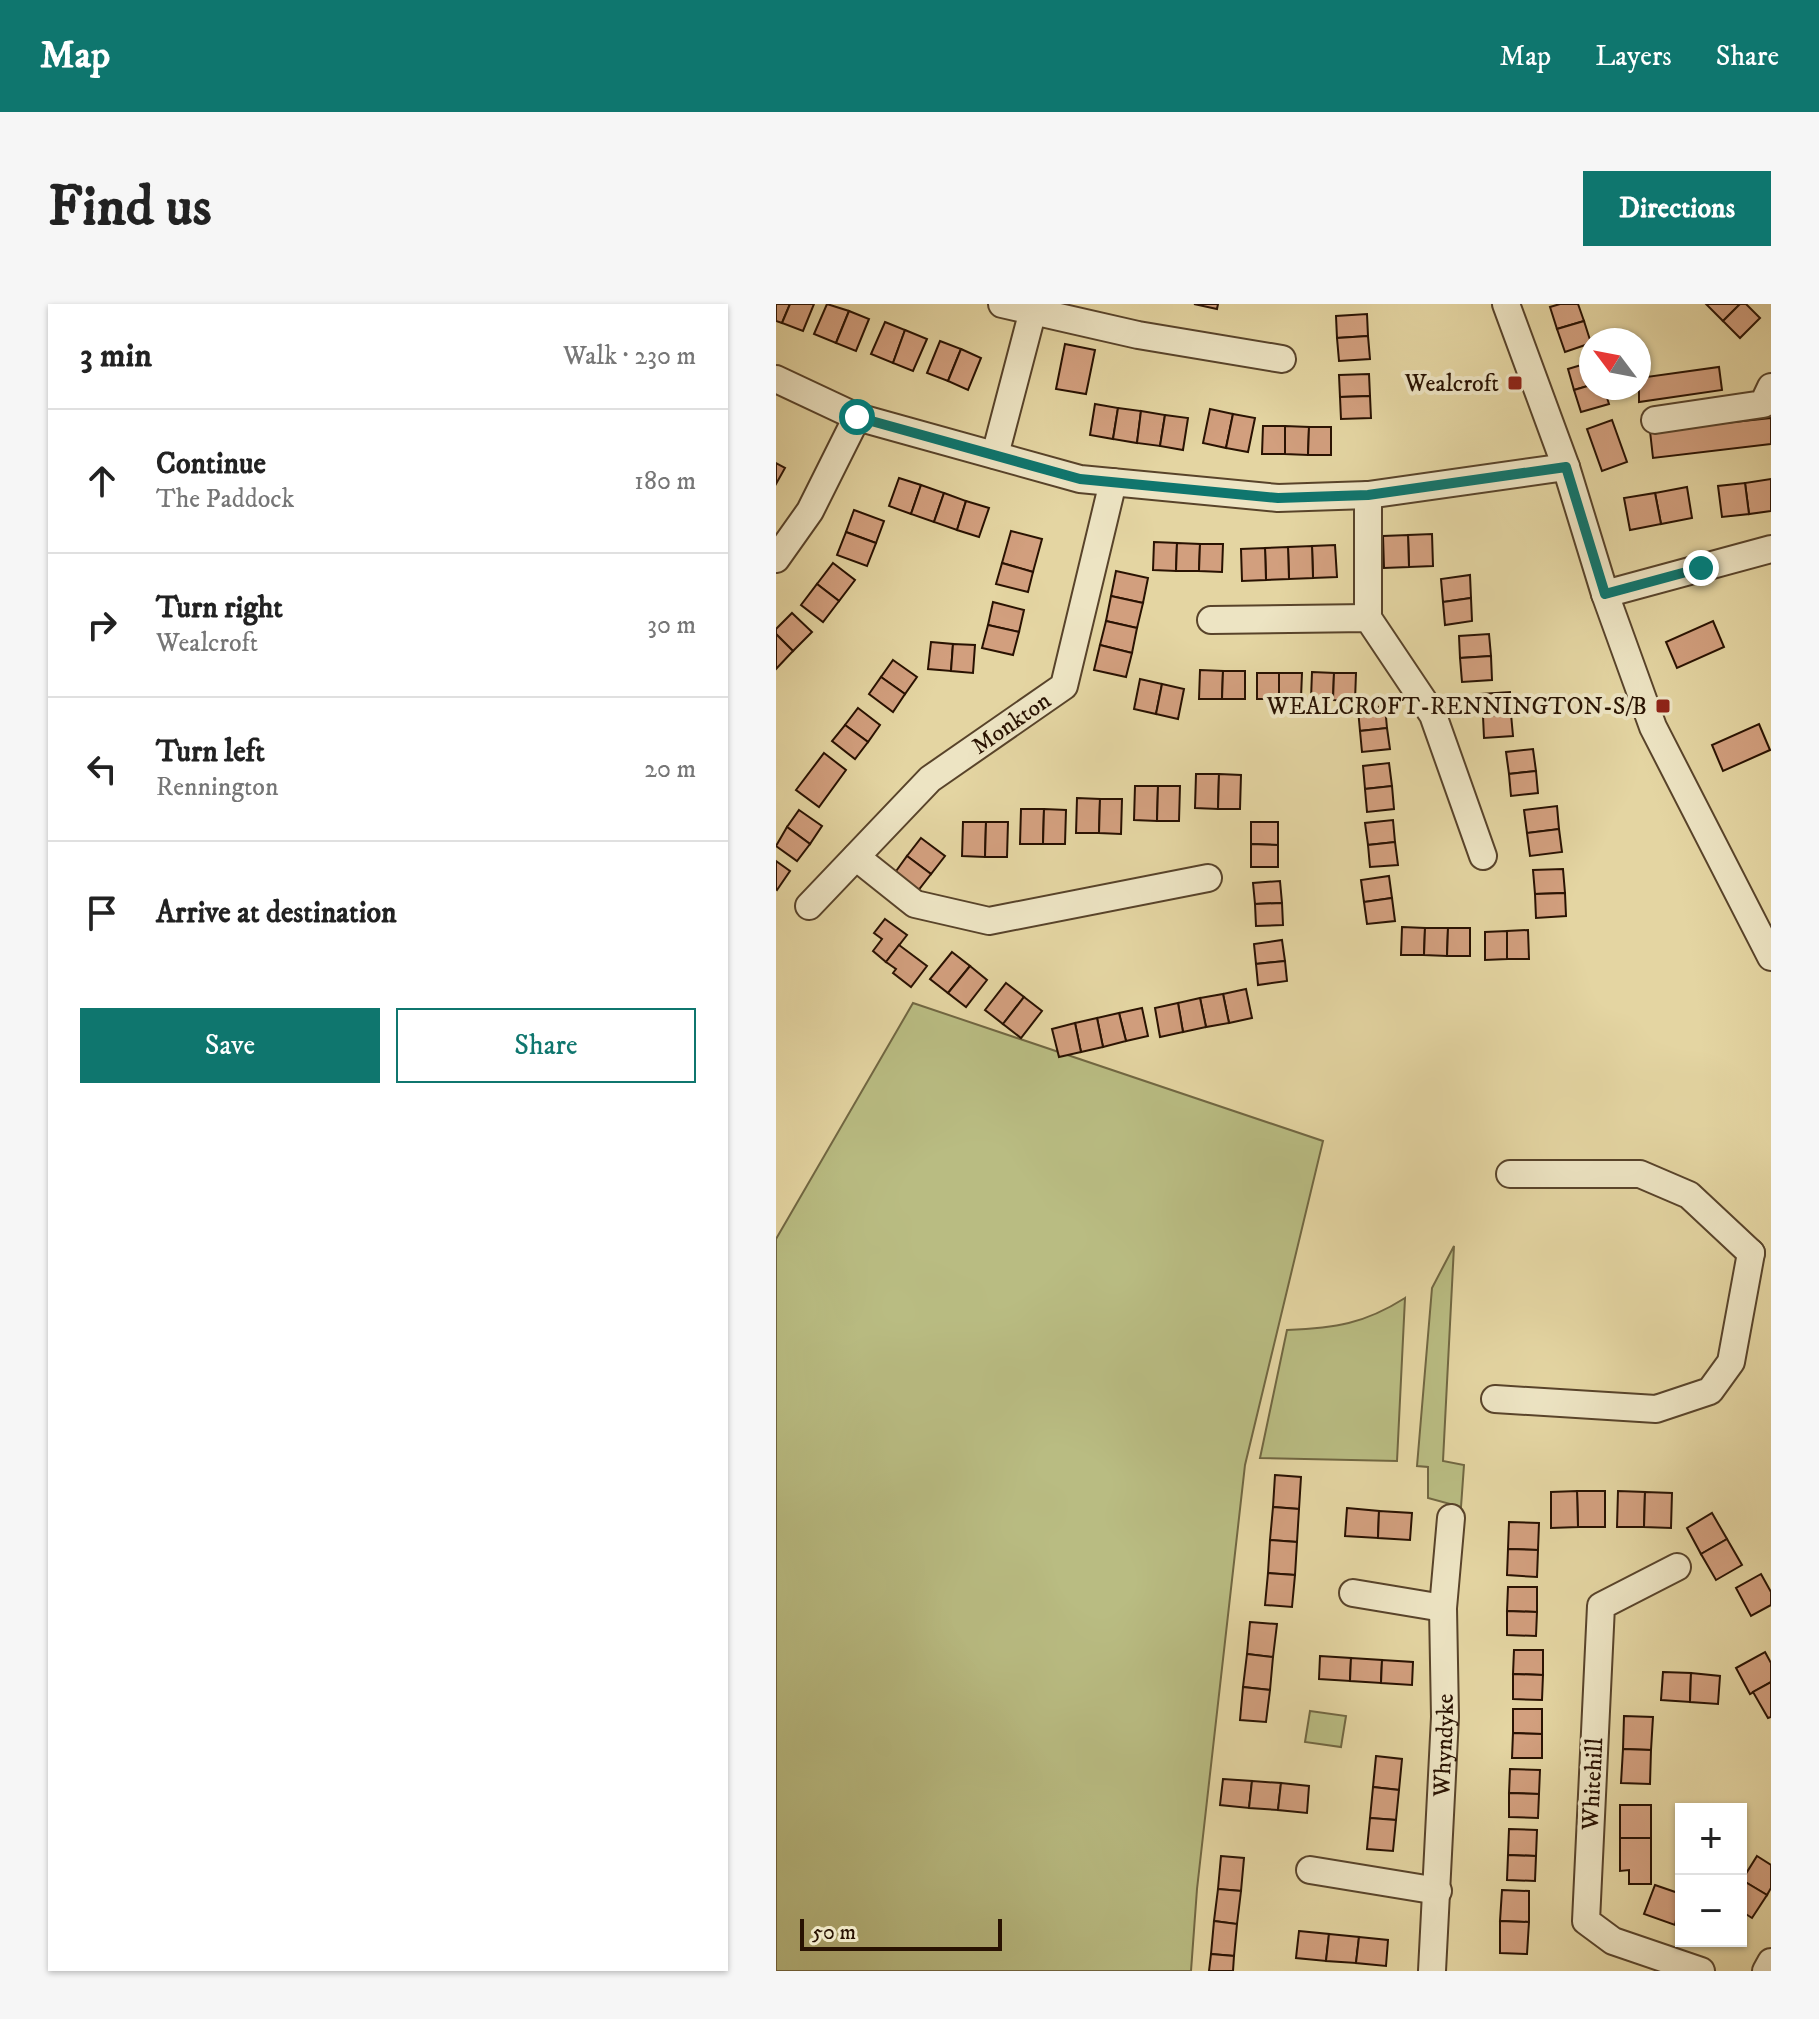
<!DOCTYPE html>
<html lang="en">
<head>
<meta charset="utf-8">
<style>
  body { margin:0; font-family:"IM FELL DW Pica",serif; background:#f6f6f6; color:#222 }
  .controls { position:absolute; right:24px; bottom:24px; display:grid; overflow:hidden; border-radius:0px; box-shadow:0 2px 6px #0004 }
  .controls button { width:72px; height:72px; display:grid; place-items:center; padding:0; border:0; border-bottom:2px solid #e0e0e0; background:#fff; color:#222; font:40px sans-serif }
  .compass { position:absolute; left:803px; top:24px; width:72px; height:72px; border-radius:50%; background:#fff; box-shadow:0 2px 6px #0004; rotate:302deg }
  .scale { position:absolute; left:24px; bottom:20px; width:202px; box-sizing:border-box; padding-left:8px; border:4px solid #291202; border-top:0; font-size:22px; line-height:28px; white-space:nowrap; color:#291202; -webkit-text-stroke:6px #ede4c3; paint-order:stroke }
  .stop { position:absolute; width:24px; height:24px; margin:-18px; border:6px solid #0f766e; border-radius:50%; background:#fff }
  .stop.end { background:#0f766e; border-color:#fff; box-shadow:0 2px 8px #0008 }
  .list { margin:0; padding:0; list-style:none }
  h2 { display:flex; justify-content:space-between; align-items:center; height:104px; margin:0; padding:0 32px; font-size:34px }
  h2 small { font-size:26px; font-weight:400; color:#767676 }
  .list li { display:grid; grid-template-columns:52px 1fr auto; gap:24px; align-items:center; box-sizing:border-box; height:144px; padding:0 32px; border-top:2px solid #e0e0e0 }
  .list b { display:block; font-size:30px; white-space:nowrap }
  .list p { margin:0; font-size:26px; white-space:nowrap; color:#767676 }
  .list em { font-size:26px; font-style:normal; color:#767676 }
  .actions { display:flex; gap:16px; padding:24px 32px }
  .actions a { flex:1; padding:18px 0; border:2px solid #0f766e; border-radius:0px; text-align:center; font-size:28px; color:#0f766e }
  .actions .main { background:#0f766e; color:#fff }
  .icon { flex:none; width:44px; height:44px; fill:none; stroke:currentColor; stroke-width:2; stroke-linecap:round; stroke-linejoin:round }
  .map { position:relative; flex:none; width:995px; height:1667px; overflow:hidden; border-radius:0px }
  header { display:flex; align-items:center; gap:48px; box-sizing:border-box; height:112px; padding:0 40px; background:#0f766e; color:#fff }
  header strong { font-size:38px }
  nav { display:flex; gap:44px; margin-inline-start:auto; font-size:28px }
  .intro { display:flex; align-items:center; justify-content:space-between; box-sizing:border-box; height:192px; padding:0 48px }
  h1 { margin:0; font-size:56px }
  .button { padding:20px 36px; border-radius:0px; background:#0f766e; color:#fff; font-size:28px; font-weight:700 }
  main { display:flex; gap:48px; padding:0 48px }
  aside { flex:1; background:#fff; border-radius:0px; box-shadow:0 2px 6px #0004 }
  .map>svg:first-child { display:block }
</style>
</head>
<body>
<header>
<strong>Map</strong>
<nav><a>Map</a><a>Layers</a><a>Share</a></nav>
</header>
<div class="intro"><h1>Find us</h1><a class="button">Directions</a></div>
<main>
<aside>
<h2>3 min<small>Walk · 230 m</small></h2>
<ul class="list">
<li><svg class="icon" aria-label="ahead" viewBox="0 0 24 24"><path d="M12 20V5M6 11l6-6 6 6"/></svg><div><b>Continue</b><p>The Paddock</p></div><em>180 m</em></li>
<li><svg class="icon" aria-label="right" viewBox="0 0 24 24"><path d="M7 20v-9h11M14 6l5 5-5 5"/></svg><div><b>Turn right</b><p>Wealcroft</p></div><em>30 m</em></li>
<li><svg class="icon" aria-label="left" viewBox="0 0 24 24"><path d="M17 20v-9H6M10 6l-5 5 5 5"/></svg><div><b>Turn left</b><p>Rennington</p></div><em>20 m</em></li>
<li><svg class="icon" aria-label="arrive" viewBox="0 0 24 24"><path d="M6 21V4h12l-3 4 3 4H6"/></svg><div><b>Arrive at destination</b></div></li>
</ul>
<div class="actions"><a class="main">Save</a><a>Share</a></div>
</aside>
<div class="map">
<svg width="995" height="1667" viewBox="0 0 995 1667">
  <rect width="100%" height="100%" fill="#e4d5a2"/>
  <filter id="stains"><feTurbulence type="fractalNoise" baseFrequency=".0025" numOctaves="4"/><feColorMatrix values="0 0 0 0 .2 0 0 0 0 .09 0 0 0 0 .02 0 0 0 .5 -.17"/></filter>
  <radialGradient id="worn" r=".72"><stop offset=".6" stop-color="#630" stop-opacity="0"/><stop offset="1" stop-color="#630" stop-opacity=".3"/></radialGradient>
  <!-- green -->
  <g fill="#b9bc82" stroke="#716742" stroke-width="2">
    <path d="M137,699L547,837L469,1161L421,1585L415,1667H0V935Z"/>
    <path d="M678,942L667,1157L688,1161L685,1203L652,1194V1163L641,1162L656,984Z"/>
    <path d="M629,994L621,1157L484,1154L511,1026C559,1024 588,1020 629,994Z"/>
    <path d="M534,1407L570,1412L565,1443L529,1438Z"/>
  </g>
  <!-- building -->
  <g fill="#d29f7e" stroke="#291202" stroke-width="2">
    <path d="M0,0H14L6,19L0,17Z"/>
    <path d="M14,0H38L27,27L6,19Z"/>
    <path d="M51,0L73,7L60,39L38,30Z"/>
    <path d="M418,0H442L441,5Z"/>
    <path d="M784,0H802L808,17L781,25L774,3Z"/>
    <path d="M930,0H964L947,17Z"/>
    <path d="M964,0H970L984,14L964,34L947,17Z"/>
    <path d="M73,7L93,15L80,47L60,39Z"/>
    <path d="M591,10L592,32L561,34L560,12Z"/>
    <path d="M808,17L815,39L789,48L781,25Z"/>
    <path d="M109,18L129,26L117,59L95,50Z"/>
    <path d="M129,26L151,35L137,67L117,59Z"/>
    <path d="M592,32L594,55L563,57L561,34Z"/>
    <path d="M164,37L185,45L172,77L151,69Z"/>
    <path d="M289,40L319,46L310,90L280,85Z"/>
    <path d="M185,45L205,54L192,86L172,77Z"/>
    <path d="M815,58V81L798,86L792,65Z"/>
    <path d="M943,63L946,86L863,98V74Z"/>
    <path d="M593,70L594,92L564,93L563,71Z"/>
    <path d="M815,81L828,84L833,100L805,108L798,86Z"/>
    <path d="M594,92L595,114L565,115L564,93Z"/>
    <path d="M319,100L342,104L337,135L314,131Z"/>
    <path d="M342,104L365,107L361,139L337,135Z"/>
    <path d="M434,105L457,110L450,144L427,139Z"/>
    <path d="M365,107L389,111L384,142L361,139Z"/>
    <path d="M457,110L479,114L472,148L450,144Z"/>
    <path d="M389,111L412,114L407,146L384,142Z"/>
    <path d="M995,114V140L877,154L874,127Z"/>
    <path d="M836,116L851,158L826,167L811,125Z"/>
    <path d="M487,122H509V150H486Z"/>
    <path d="M509,122L533,123L532,151L509,150Z"/>
    <path d="M533,123H555V151H532Z"/>
    <path d="M0,159L9,164L0,180Z"/>
    <path d="M123,174L145,181L135,210L113,202Z"/>
    <path d="M995,175V207L973,210L969,179Z"/>
    <path d="M969,179L973,210L946,213L942,182Z"/>
    <path d="M145,181L168,189L158,218L135,210Z"/>
    <path d="M911,183L916,214L885,220L879,189Z"/>
    <path d="M168,189L190,197L181,226L158,218Z"/>
    <path d="M879,189L885,220L854,226L848,194Z"/>
    <path d="M190,197L213,204L203,233L181,226Z"/>
    <path d="M78,206L108,217L100,239L70,228Z"/>
    <path d="M235,227L266,235L257,268L226,259Z"/>
    <path d="M70,228L100,239L91,262L61,251Z"/>
    <path d="M656,230L657,262L633,263L632,231Z"/>
    <path d="M632,231L633,263L608,264L607,232Z"/>
    <path d="M378,238L401,239L400,267L377,266Z"/>
    <path d="M401,239L424,240L423,267H400Z"/>
    <path d="M424,240H447L446,268L423,267Z"/>
    <path d="M559,241L561,273L537,274L536,242Z"/>
    <path d="M536,242L537,274L513,275L512,243Z"/>
    <path d="M512,243L513,275L490,276L489,244Z"/>
    <path d="M489,244L490,276L466,277L465,245Z"/>
    <path d="M57,259L79,276L63,297L41,280Z"/>
    <path d="M226,259L257,268L252,288L220,280Z"/>
    <path d="M340,267L372,274L367,299L335,292Z"/>
    <path d="M694,271L695,294L667,298L665,275Z"/>
    <path d="M41,280L63,297L47,318L25,301Z"/>
    <path d="M335,292L367,299L361,324L330,317Z"/>
    <path d="M695,294L696,317L669,321L667,298Z"/>
    <path d="M217,298L248,306L243,328L212,321Z"/>
    <path d="M16,309L36,328L17,347L0,330V325Z"/>
    <path d="M330,317L361,324L356,349L324,341Z"/>
    <path d="M937,317L948,343L901,364L890,338Z"/>
    <path d="M212,321L243,328L237,351L206,344Z"/>
    <path d="M0,330L17,347L0,365Z"/>
    <path d="M713,330L715,352L684,354L683,332Z"/>
    <path d="M155,338L177,340L175,367L152,365Z"/>
    <path d="M177,340L199,341L197,369L175,367Z"/>
    <path d="M324,341L356,349L350,373L318,366Z"/>
    <path d="M715,352L716,376L686,378L684,354Z"/>
    <path d="M117,356L141,373L129,390L105,373Z"/>
    <path d="M424,366L447,367L446,395H423Z"/>
    <path d="M447,367H469V395H446Z"/>
    <path d="M536,368L558,369L557,396L535,395Z"/>
    <rect x="481" y="369" width="22" height="26"/>
    <path d="M503,369H526L525,394L503,395Z"/>
    <path d="M558,369H580L579,397L557,396Z"/>
    <path d="M105,373L129,390L117,408L93,390Z"/>
    <path d="M364,375L386,380L380,410L358,405Z"/>
    <path d="M386,380L408,385L402,415L380,410Z"/>
    <path d="M734,388L735,410L707,412L705,390Z"/>
    <path d="M609,402L611,424L584,427L582,405Z"/>
    <path d="M82,404L104,421L92,438L69,421Z"/>
    <path d="M735,410L737,432L708,434L707,412Z"/>
    <path d="M983,420L994,446L947,467L936,441Z"/>
    <path d="M69,421L92,438L79,455L56,437Z"/>
    <path d="M611,424L614,445L586,448L584,427Z"/>
    <path d="M757,445L760,467L733,470L730,448Z"/>
    <path d="M48,449L70,466L43,503L20,486Z"/>
    <path d="M613,459L616,482L589,485L587,462Z"/>
    <path d="M760,467L762,489L735,492L733,470Z"/>
    <path d="M420,470H443L442,505L419,504Z"/>
    <path d="M443,470L465,471L464,505H442Z"/>
    <path d="M359,482H382L381,517L358,516Z"/>
    <path d="M382,482H404L403,517H381Z"/>
    <path d="M616,482L618,505L591,508L589,485Z"/>
    <path d="M301,494L324,495L323,529H300Z"/>
    <path d="M324,495H346L345,530L323,529Z"/>
    <path d="M781,502L783,525L751,529L748,506Z"/>
    <path d="M245,505H268L267,540H244Z"/>
    <path d="M268,505L290,506L289,540H267Z"/>
    <path d="M23,506L46,522L34,540L11,523Z"/>
    <path d="M617,516L619,538L592,541L589,519Z"/>
    <path d="M187,518H210L209,553L186,552Z"/>
    <path d="M210,518H232L231,553H209Z"/>
    <path d="M475,518H502V541L475,540Z"/>
    <path d="M11,523L34,540L21,557L0,542Z"/>
    <path d="M783,525L786,548L754,552L751,529Z"/>
    <path d="M145,534L169,552L155,570L131,552Z"/>
    <path d="M619,538L622,561L594,563L592,541Z"/>
    <path d="M475,540L502,541V563H475Z"/>
    <path d="M131,552L155,570L141,588L118,570Z"/>
    <path d="M0,557L14,567L1,586L0,585Z"/>
    <path d="M787,565L789,589L759,590L757,566Z"/>
    <path d="M613,572L616,594L588,598L585,576Z"/>
    <path d="M504,577L506,599L479,600L477,579Z"/>
    <path d="M789,589L790,612L760,614L759,590Z"/>
    <path d="M616,594L619,617L591,620L588,598Z"/>
    <path d="M506,599L507,621L480,622L479,600Z"/>
    <path d="M109,615L131,631L110,658L97,647L106,635L98,629Z"/>
    <path d="M626,623L649,624L648,651H625Z"/>
    <path d="M649,624H672L671,652L648,651Z"/>
    <path d="M672,624H694V652H671Z"/>
    <path d="M752,626L753,655H731V627Z"/>
    <path d="M731,627V655L709,656V628Z"/>
    <path d="M506,636L509,657L480,660L478,640Z"/>
    <path d="M123,641L151,662L135,683L117,669L120,665L110,658Z"/>
    <path d="M176,648L194,662L172,689L154,675Z"/>
    <path d="M509,657L511,677L482,681L480,660Z"/>
    <path d="M194,662L211,676L190,703L172,689Z"/>
    <path d="M230,679L248,693L227,720L209,706Z"/>
    <path d="M470,685L476,714L453,719L447,690Z"/>
    <path d="M447,690L453,719L430,723L424,694Z"/>
    <path d="M248,693L266,707L245,734L227,720Z"/>
    <path d="M424,694L430,723L407,728L402,699Z"/>
    <path d="M402,699L407,728L384,733L379,704Z"/>
    <path d="M366,704L372,732L350,737L343,709Z"/>
    <path d="M343,709L350,737L327,743L321,714Z"/>
    <path d="M321,714L327,743L305,748L299,719Z"/>
    <path d="M299,719L305,748L283,753L276,725Z"/>
    <path d="M499,1171L525,1173L523,1205L497,1203Z"/>
    <path d="M801,1187H829V1223H802Z"/>
    <path d="M801,1187L802,1223L775,1224V1188Z"/>
    <path d="M842,1187L869,1188L868,1223H841Z"/>
    <path d="M869,1188L896,1189L895,1224L868,1223Z"/>
    <path d="M497,1203L523,1205L521,1238L494,1236Z"/>
    <path d="M571,1204L603,1207L602,1234L569,1232Z"/>
    <path d="M603,1207L636,1209L634,1236L602,1234Z"/>
    <path d="M936,1209L951,1235L925,1250L911,1224Z"/>
    <path d="M733,1218L763,1219L762,1246L732,1245Z"/>
    <path d="M951,1235L966,1261L940,1276L925,1250Z"/>
    <path d="M494,1236L521,1238L519,1271L492,1269Z"/>
    <path d="M732,1245L762,1246L761,1273L731,1271Z"/>
    <path d="M492,1269L519,1271L516,1303L489,1301Z"/>
    <path d="M985,1270L995,1288V1301L975,1312L960,1284Z"/>
    <path d="M732,1283H761V1308L731,1307Z"/>
    <path d="M731,1307L761,1308L760,1332L731,1331Z"/>
    <path d="M474,1318L501,1320L497,1353L471,1350Z"/>
    <path d="M738,1346H767V1371L737,1370Z"/>
    <path d="M989,1348L995,1359V1378L974,1390L960,1364Z"/>
    <path d="M471,1350L497,1353L494,1386L467,1383Z"/>
    <path d="M544,1352L575,1354L574,1377L543,1375Z"/>
    <path d="M575,1354L606,1356L605,1379L574,1377Z"/>
    <path d="M606,1356L637,1358L636,1381L605,1379Z"/>
    <path d="M887,1368L915,1369L914,1398L885,1396Z"/>
    <path d="M915,1369L944,1372L942,1400L914,1398Z"/>
    <path d="M737,1370L767,1371L766,1396L737,1395Z"/>
    <path d="M995,1378V1413L992,1414L977,1388Z"/>
    <path d="M467,1383L494,1386L490,1418L464,1416Z"/>
    <path d="M737,1405H766V1430L737,1429Z"/>
    <path d="M848,1412L877,1413L875,1446L847,1445Z"/>
    <path d="M737,1429L766,1430V1454H736Z"/>
    <path d="M847,1445L875,1446L874,1480L845,1479Z"/>
    <path d="M600,1452L626,1455L623,1486L597,1483Z"/>
    <path d="M734,1465L764,1466L763,1490L733,1489Z"/>
    <path d="M447,1475L476,1477L473,1504L444,1501Z"/>
    <path d="M476,1477L505,1479L502,1506L473,1504Z"/>
    <path d="M505,1479L533,1482L531,1509L502,1506Z"/>
    <path d="M597,1483L623,1486L620,1516L594,1514Z"/>
    <path d="M733,1489L763,1490L762,1514L733,1513Z"/>
    <rect x="844" y="1501" width="31" height="33"/>
    <path d="M594,1514L620,1516L617,1547L591,1545Z"/>
    <path d="M733,1525L761,1526L760,1552L732,1551Z"/>
    <path d="M844,1534H875V1580H853V1566L844,1567Z"/>
    <path d="M732,1551L760,1552L759,1577L731,1576Z"/>
    <path d="M445,1552L468,1554L465,1587L442,1585Z"/>
    <path d="M981,1552L995,1561V1584L991,1591L966,1576Z"/>
    <path d="M966,1576L991,1591L976,1614L965,1607Z"/>
    <path d="M879,1581L905,1590L899,1621L868,1610Z"/>
    <path d="M442,1585L465,1587L461,1620L438,1617Z"/>
    <path d="M726,1586L753,1587V1618L724,1617Z"/>
    <path d="M438,1617L461,1620L458,1652L435,1650Z"/>
    <path d="M724,1617L753,1618L751,1650L724,1649Z"/>
    <path d="M523,1627L553,1630L550,1657L520,1654Z"/>
    <path d="M553,1630L583,1633L580,1659L550,1657Z"/>
    <path d="M583,1633L612,1636L610,1662L580,1659Z"/>
    <path d="M435,1650L458,1652L457,1667H433Z"/>
  </g>
  <g fill="none" stroke-linecap="round" stroke-linejoin="round">
    <defs>
      <g id="minor">
        <path d="M226,0L362,31L506,55"/>
        <path d="M730,0L790,163L829,290L877,423L995,653"/>
        <path d="M0,75L81,113L304,175L502,194L592,191L790,163"/>
        <path d="M879,116L987,100L995,83"/>
        <path d="M219,151L256,10"/>
        <path d="M0,255L34,207L81,113"/>
        <path d="M829,290L995,245"/>
        <path d="M592,314V191"/>
        <path d="M435,316L592,314L657,411L707,552"/>
        <path d="M80,553L139,600L213,617L432,574"/>
        <path id="s1" d="M33,602L154,475L288,382L337,178"/>
        <path d="M734,870H864L913,891L975,949"/>
        <path d="M719,1095L880,1105L934,1087L955,1058L975,949"/>
        <path d="M901,1263L825,1302L810,1617L837,1637L925,1667"/>
        <path d="M577,1289L667,1304"/>
        <path d="M534,1566L662,1587"/>
        <path id="s2" d="M656,1667L669,1413L667,1304L675,1214"/>
        <path d="M990,1667L995,1658"/>
      </g>
    </defs>
    <!-- minor casing -->
    <use href="#minor" stroke="#58432a" stroke-width="30"/>
    <!-- minor -->
    <use href="#minor" stroke="#ede4c3" stroke-width="26"/>
  </g>
  <g fill="none" stroke-linecap="round" stroke-linejoin="round">
    <!-- route -->
    <path stroke="#0f766e" stroke-width="10" d="M81,113L304,175L502,194L592,191L790,163L829,290L925,264"/>
  </g>
  <!-- markers -->
  <g fill="#8f2418" stroke="#ede4c3" stroke-width="3">
    <rect x="731" y="71" width="16" height="16" rx="4"/>
    <rect x="879" y="394" width="16" height="16" rx="4"/>
  </g>
  <g text-anchor="middle" stroke-width="8" stroke-linejoin="round" paint-order="stroke">
    <!-- poi labels -->
    <g font-size="24" fill="#291202" stroke="#ede4c3" text-anchor="end">
      <text x="723" y="87">Wealcroft</text>
      <text x="871" y="410">WEALCROFT-RENNINGTON-S/B</text>
    </g>
    <!-- street labels -->
    <g font-size="24" fill="#291202" stroke="#ede4c3">
      <text dy="8" stroke="none"><textPath href="#s1" startOffset="274">Monkton</textPath></text>
      <text dy="8" stroke="none"><textPath href="#s2" startOffset="226">Whyndyke</textPath></text>
      <text transform="translate(816 1480) rotate(-87)" y="8">Whitehill</text>
    </g>
  </g>
  <rect width="100%" height="100%" filter="url(#stains)"/>
  <rect width="100%" height="100%" fill="url(#worn)"/>
</svg>
<div class="controls">
<button>+</button>
<button>−</button>
</div>
<svg class="compass" viewBox="-18 -18 36 36"><path d="M0-13l5 13h-10z" fill="#e53935"/><path d="M0 13l5-13h-10z" fill="#767676"/></svg>
<div class="scale">50 m</div>
<div class="stop" style="left:81px;top:113px"></div>
<div class="stop end" style="left:925px;top:264px"></div>
</div>
</main>
</body>
</html>
